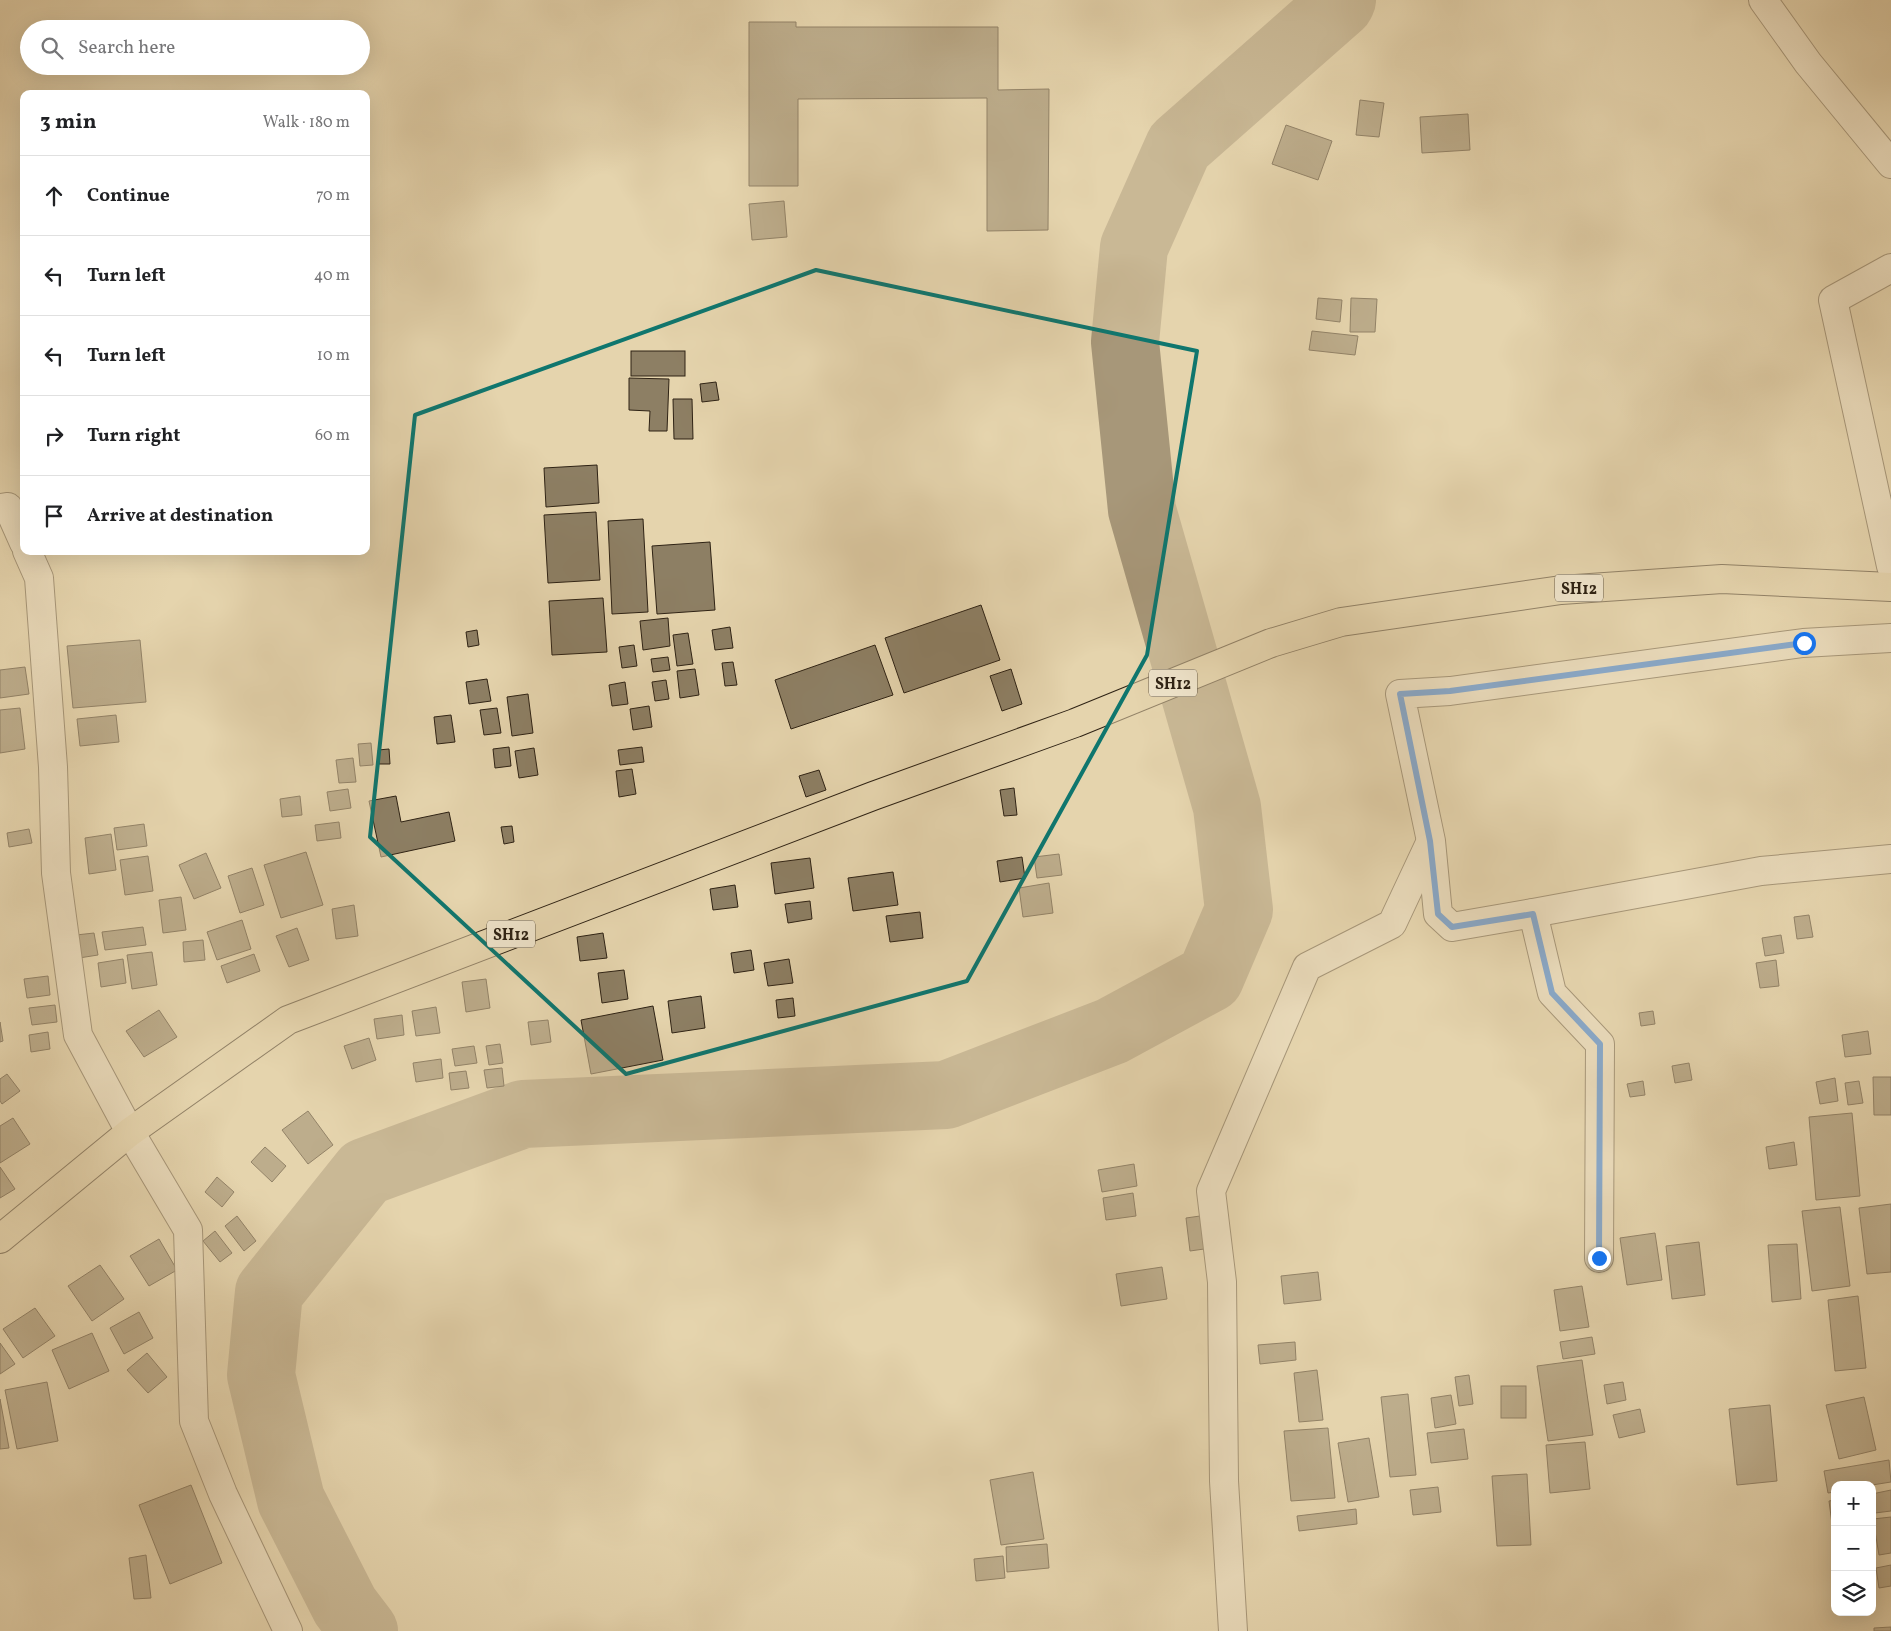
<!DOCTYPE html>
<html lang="en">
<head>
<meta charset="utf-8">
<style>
  body { margin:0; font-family:Vollkorn,serif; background:#f6f6f6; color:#202124 }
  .controls { position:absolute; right:15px; bottom:15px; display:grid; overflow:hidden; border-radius:10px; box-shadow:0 5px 20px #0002 }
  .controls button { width:45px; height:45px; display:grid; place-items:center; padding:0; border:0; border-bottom:1px solid #e0e0e0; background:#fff; color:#202124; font:25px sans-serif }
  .stop { position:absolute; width:15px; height:15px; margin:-11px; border:4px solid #1a73e8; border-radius:50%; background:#fff }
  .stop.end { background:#1a73e8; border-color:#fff; box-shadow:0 1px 5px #0008 }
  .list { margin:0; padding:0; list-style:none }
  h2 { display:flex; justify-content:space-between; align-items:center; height:65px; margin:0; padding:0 20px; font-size:21px }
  h2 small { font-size:16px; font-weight:400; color:#757577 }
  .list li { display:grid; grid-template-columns:32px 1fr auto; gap:15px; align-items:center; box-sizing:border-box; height:80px; padding:0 20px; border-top:1px solid #e0e0e0 }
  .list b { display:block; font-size:19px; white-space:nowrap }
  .list em { font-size:16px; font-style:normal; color:#757577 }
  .icon { flex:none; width:28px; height:28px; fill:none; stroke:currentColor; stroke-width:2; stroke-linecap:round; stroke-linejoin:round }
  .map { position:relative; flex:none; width:1891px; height:1631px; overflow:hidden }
  .search { position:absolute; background:#fff; box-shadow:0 5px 20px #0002; left:20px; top:20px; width:350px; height:55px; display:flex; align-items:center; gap:12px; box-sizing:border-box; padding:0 18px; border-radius:28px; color:#757577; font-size:19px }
  .panel { position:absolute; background:#fff; box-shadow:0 5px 20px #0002; left:20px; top:90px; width:350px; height:465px; border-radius:10px }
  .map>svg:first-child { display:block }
</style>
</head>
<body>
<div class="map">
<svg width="1891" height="1631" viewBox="0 0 1891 1631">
  <rect width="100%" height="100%" fill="#e5d4ad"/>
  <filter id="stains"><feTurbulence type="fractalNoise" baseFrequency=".004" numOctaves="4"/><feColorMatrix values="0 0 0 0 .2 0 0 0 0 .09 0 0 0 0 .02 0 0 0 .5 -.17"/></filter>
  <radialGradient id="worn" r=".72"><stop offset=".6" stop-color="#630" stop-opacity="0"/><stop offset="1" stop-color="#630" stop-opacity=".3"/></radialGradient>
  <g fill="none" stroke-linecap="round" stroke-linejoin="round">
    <!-- river -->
    <path stroke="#a79779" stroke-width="68" d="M364,1631L345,1606L291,1500L261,1375L269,1292L365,1172L523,1114L946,1095L1112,1031L1210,978L1239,910L1227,807L1142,510L1125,342L1134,247L1179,146L1340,4L1342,0"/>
  </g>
  <!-- building -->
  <g fill="#8d7f64" stroke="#2e2214">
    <path d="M749,22H796V27H998V90L1049,89L1048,230L987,231V98L798,99V186H749Z"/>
    <path d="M1360,100L1384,103L1379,137L1356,135Z"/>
    <path d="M1468,114L1470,150L1422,153L1420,117Z"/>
    <path d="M1286,125L1332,141L1318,180L1272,164Z"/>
    <path d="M784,201L787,237L752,240L749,204Z"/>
    <path d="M1318,298L1342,300L1340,322L1316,319Z"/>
    <path d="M1351,298L1377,299L1375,332H1350Z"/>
    <path d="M1312,331L1358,336L1355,355L1309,350Z"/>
    <rect x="631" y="351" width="54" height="25"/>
    <path d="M629,378L669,379L667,431H649L650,411L629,410Z"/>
    <path d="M716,382L719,400L702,402L700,384Z"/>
    <path d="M673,399H692L693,439H674Z"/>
    <path d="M597,465L599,503L546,507L544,468Z"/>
    <path d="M596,512L600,580L548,583L544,515Z"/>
    <path d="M643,519L648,612L612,614L608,521Z"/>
    <path d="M710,542L715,610L657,614L652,546Z"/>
    <path d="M603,598L607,652L552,655L549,601Z"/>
    <path d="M981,605L1000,660L904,693L885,638Z"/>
    <path d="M668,618L670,646L643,650L640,621Z"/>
    <path d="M730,627L733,648L715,650L712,630Z"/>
    <path d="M477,630L479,645L468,647L466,632Z"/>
    <path d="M688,633L693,664L677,666L673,635Z"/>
    <path d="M140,640L146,702L73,708L67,646Z"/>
    <path d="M634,645L637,666L622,668L619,647Z"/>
    <path d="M875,645L893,695L791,729L775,680Z"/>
    <path d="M668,657L670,670L653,672L651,659Z"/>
    <path d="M733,662L737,685L725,686L722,663Z"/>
    <path d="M25,667L29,694L0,698V670Z"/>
    <path d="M695,669L699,695L680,698L677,671Z"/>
    <path d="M1011,669L1022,704L1002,711L990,676Z"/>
    <path d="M487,679L491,701L469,704L466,682Z"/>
    <path d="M666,680L669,699L655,701L652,682Z"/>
    <path d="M625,682L628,704L612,706L609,685Z"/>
    <path d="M528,694L533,733L512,736L507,697Z"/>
    <path d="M649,706L652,727L633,730L630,709Z"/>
    <path d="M20,708L25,749L0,753V710Z"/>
    <path d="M497,708L501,733L484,735L480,710Z"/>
    <path d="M116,715L119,742L80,746L77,719Z"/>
    <path d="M451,715L455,742L437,744L434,717Z"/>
    <path d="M371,743L373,765L360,766L358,744Z"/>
    <path d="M509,747L511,766L495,768L493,749Z"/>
    <path d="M642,747L644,762L620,765L618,750Z"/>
    <path d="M534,748L538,775L519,778L515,751Z"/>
    <path d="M389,749L390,764H379L378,750Z"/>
    <path d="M353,758L356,782L339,783L336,760Z"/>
    <path d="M632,769L636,794L619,797L616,771Z"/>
    <path d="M819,770L826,790L806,797L799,776Z"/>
    <path d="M1014,788L1017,815L1004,816L1000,790Z"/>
    <path d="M348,789L351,808L330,811L327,792Z"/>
    <path d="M300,796L302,815L282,817L280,799Z"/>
    <path d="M396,796L401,822L449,812L455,841L381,857L369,801Z"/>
    <path d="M339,822L341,838L317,841L315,825Z"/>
    <path d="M144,824L147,846L117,850L114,828Z"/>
    <path d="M512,826L514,842L504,844L501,827Z"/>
    <path d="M29,829L32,843L9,847L7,833Z"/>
    <path d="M111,834L116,870L89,874L85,838Z"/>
    <path d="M306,852L323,905L281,918L264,865Z"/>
    <path d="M206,853L221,888L194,899L179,865Z"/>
    <path d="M1059,854L1062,875L1037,878L1034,857Z"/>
    <path d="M148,856L153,891L125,895L120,860Z"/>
    <path d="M1022,857L1025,878L1000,882L997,861Z"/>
    <path d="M810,858L814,888L775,894L771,863Z"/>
    <path d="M252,868L264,905L240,913L228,876Z"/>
    <path d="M893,872L898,905L853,911L848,878Z"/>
    <path d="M1049,883L1053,913L1023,917L1019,888Z"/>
    <path d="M735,885L738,907L713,910L710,889Z"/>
    <path d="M181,897L186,930L163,933L159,900Z"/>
    <path d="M810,901L812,919L788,923L785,904Z"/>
    <path d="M354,905L358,936L336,939L332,909Z"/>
    <path d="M920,912L923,938L890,942L886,916Z"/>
    <path d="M1809,915L1813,937L1797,939L1794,917Z"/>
    <path d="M242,920L251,949L217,960L207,932Z"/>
    <path d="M143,927L146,945L105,950L102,932Z"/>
    <path d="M297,928L309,960L289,967L276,936Z"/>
    <path d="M94,933L98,955L79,958L76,935Z"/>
    <path d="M603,933L607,958L580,961L577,937Z"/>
    <path d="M1781,935L1784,953L1765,956L1762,938Z"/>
    <path d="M203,940L205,960L184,962L183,942Z"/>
    <path d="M751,950L754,970L734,973L731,953Z"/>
    <path d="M152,952L157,985L132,989L127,955Z"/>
    <path d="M254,954L260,971L227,983L221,966Z"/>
    <path d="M123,959L126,983L101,987L98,963Z"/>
    <path d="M789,959L793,983L768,986L764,963Z"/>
    <path d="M1776,960L1779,986L1760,988L1756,963Z"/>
    <path d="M624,970L628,999L602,1003L598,973Z"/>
    <path d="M48,976L50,995L27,998L24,979Z"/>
    <path d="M486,979L490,1008L466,1012L462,982Z"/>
    <path d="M701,996L705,1028L672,1033L668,1001Z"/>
    <path d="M793,998L795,1016L778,1018L776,1000Z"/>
    <path d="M55,1005L57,1022L32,1025L29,1008Z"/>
    <path d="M653,1006L663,1060L591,1074L581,1020Z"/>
    <path d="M436,1007L440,1033L416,1036L412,1011Z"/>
    <path d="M159,1010L177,1037L144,1057L126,1031Z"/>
    <path d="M1653,1011L1655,1024L1641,1026L1639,1013Z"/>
    <path d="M402,1015L404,1035L377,1039L374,1019Z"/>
    <path d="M548,1020L551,1042L531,1045L528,1022Z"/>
    <path d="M0,1022L3,1041L0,1042Z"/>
    <path d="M1868,1031L1871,1054L1845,1057L1842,1035Z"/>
    <path d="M48,1032L50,1049L31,1052L29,1035Z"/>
    <path d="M369,1038L376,1060L352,1069L344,1046Z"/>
    <path d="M500,1044L503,1063L489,1065L486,1046Z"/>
    <path d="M474,1046L477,1063L455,1066L452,1049Z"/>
    <path d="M441,1059L443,1078L416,1082L413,1063Z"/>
    <path d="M1689,1063L1692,1080L1675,1083L1672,1066Z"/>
    <path d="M502,1068L504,1086L487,1088L484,1070Z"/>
    <path d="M466,1071L469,1088L451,1090L449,1073Z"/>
    <path d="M7,1074L20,1091L2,1104L0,1101V1079Z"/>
    <path d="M1873,1077H1891V1115H1874Z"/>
    <path d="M1835,1078L1838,1101L1820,1104L1816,1082Z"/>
    <path d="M1643,1081L1645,1095L1630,1097L1627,1084Z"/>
    <path d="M1859,1081L1863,1103L1848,1105L1845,1083Z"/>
    <path d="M308,1111L333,1145L308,1164L282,1130Z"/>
    <path d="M1852,1113L1860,1196L1816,1200L1809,1117Z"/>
    <path d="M13,1118L30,1144L0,1163V1126Z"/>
    <path d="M1794,1142L1797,1165L1769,1169L1766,1147Z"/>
    <path d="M265,1147L286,1166L272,1182L251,1162Z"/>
    <path d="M1134,1164L1137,1186L1102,1192L1098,1170Z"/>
    <path d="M0,1167L15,1189L0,1198Z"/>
    <path d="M217,1177L234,1192L222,1207L205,1192Z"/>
    <path d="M1133,1193L1136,1216L1106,1220L1103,1198Z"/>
    <path d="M1891,1204V1272L1867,1274L1859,1208Z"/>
    <path d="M1840,1207L1850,1286L1812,1291L1802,1211Z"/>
    <path d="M237,1216L256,1241L244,1251L225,1226Z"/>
    <path d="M1200,1216L1204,1249L1190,1251L1186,1218Z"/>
    <path d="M215,1231L232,1253L220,1262L203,1241Z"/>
    <path d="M1655,1233L1662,1280L1627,1285L1620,1238Z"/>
    <path d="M159,1239L177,1270L149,1286L130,1256Z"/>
    <path d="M1699,1242L1705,1295L1672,1299L1666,1246Z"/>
    <path d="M1797,1244L1801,1299L1772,1302L1768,1245Z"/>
    <path d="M100,1265L124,1299L92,1321L68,1286Z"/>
    <path d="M1162,1267L1167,1299L1121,1306L1116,1274Z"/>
    <path d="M1318,1272L1321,1300L1284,1304L1281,1276Z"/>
    <path d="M1582,1286L1589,1327L1560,1331L1554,1290Z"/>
    <path d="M1858,1296L1866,1368L1835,1371L1828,1300Z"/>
    <path d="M35,1308L55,1336L23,1358L3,1329Z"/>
    <path d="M139,1312L153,1338L124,1354L110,1328Z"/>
    <path d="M92,1333L109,1371L69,1389L52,1350Z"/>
    <path d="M1592,1337L1595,1354L1563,1359L1560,1342Z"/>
    <path d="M1295,1342L1296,1360L1260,1364L1258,1345Z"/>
    <path d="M0,1343L15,1364L0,1374Z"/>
    <path d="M147,1353L167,1377L148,1393L127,1370Z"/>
    <path d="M1582,1360L1593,1435L1548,1441L1537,1366Z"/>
    <path d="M1317,1370L1323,1420L1299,1422L1294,1373Z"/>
    <path d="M1469,1375L1473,1404L1459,1406L1455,1377Z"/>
    <path d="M47,1382L58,1441L17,1449L5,1390Z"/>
    <path d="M1623,1382L1626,1400L1607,1404L1604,1385Z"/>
    <rect x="1501" y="1386" width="25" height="32"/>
    <path d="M1408,1394L1416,1475L1390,1477L1381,1397Z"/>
    <path d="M1451,1395L1456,1424L1435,1428L1431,1398Z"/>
    <path d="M1864,1397L1876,1450L1839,1459L1826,1405Z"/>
    <path d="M0,1399L9,1448L0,1449Z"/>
    <path d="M1770,1405L1777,1481L1737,1485L1729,1409Z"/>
    <path d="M1640,1409L1645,1432L1619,1438L1613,1415Z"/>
    <path d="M1328,1428L1335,1498L1291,1501L1284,1431Z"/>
    <path d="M1464,1429L1468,1459L1431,1463L1427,1433Z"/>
    <path d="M1369,1438L1379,1497L1348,1502L1338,1443Z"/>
    <path d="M1585,1442L1590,1489L1550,1493L1546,1445Z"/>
    <path d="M1889,1460L1891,1482L1872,1485H1835V1492L1828,1493L1824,1471Z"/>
    <path d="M1033,1472L1044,1539L1001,1545L990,1480Z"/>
    <path d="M1527,1474L1531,1545L1497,1546L1492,1476Z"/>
    <path d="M191,1485L222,1563L170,1584L139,1505Z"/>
    <path d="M1438,1487L1441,1512L1413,1515L1410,1490Z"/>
    <path d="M1891,1490V1511L1875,1513L1872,1494Z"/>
    <path d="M1835,1500V1539H1834L1829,1501Z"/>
    <path d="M1356,1509L1357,1524L1299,1531L1297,1516Z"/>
    <path d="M1891,1517V1553L1879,1555L1873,1519Z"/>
    <path d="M1047,1544L1049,1568L1007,1572L1006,1547Z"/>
    <path d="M146,1555L151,1598L134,1599L129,1558Z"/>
    <path d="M1003,1556L1005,1578L976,1581L974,1559Z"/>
    <path d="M1891,1565V1586L1879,1588L1876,1568Z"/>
    <path d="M1891,1627V1631H1874V1628Z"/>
  </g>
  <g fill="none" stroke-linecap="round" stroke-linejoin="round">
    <defs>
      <g id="minor">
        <path d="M1763,0L1808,63L1891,164"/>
        <path d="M1891,268L1833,300L1891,566"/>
        <path d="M0,508L8,507L24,543"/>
        <path d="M27,551L39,578L53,767L56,873L78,1035L130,1132L188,1230L194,1421L223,1494L288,1631"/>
        <path d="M1533,913L1761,871L1891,859"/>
        <path d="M1599,1258L1600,1044L1552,993L1533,913L1452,927L1438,914L1431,841L1400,694L1450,691L1803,643L1891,638"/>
        <path d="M1233,1631L1224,1481L1222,1282L1211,1191L1307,967L1392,924L1430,843"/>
      </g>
      <path id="major" d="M0,1239L130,1132L288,1020L873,796L1075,723L1271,643L1341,622L1561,590L1722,579L1891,587"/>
    </defs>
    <!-- minor casing -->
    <use href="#minor" stroke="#5c4e3a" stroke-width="30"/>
    <!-- major casing -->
    <use href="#major" stroke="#2e2214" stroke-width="30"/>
    <!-- minor -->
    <use href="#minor" stroke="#eee3ca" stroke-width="28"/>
    <!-- major -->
    <use href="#major" stroke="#e5d4ad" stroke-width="28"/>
  </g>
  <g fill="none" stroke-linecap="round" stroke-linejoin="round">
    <!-- route -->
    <path stroke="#1a73e8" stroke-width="6" d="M1599,1258L1600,1044L1552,993L1533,914L1452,927L1438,914L1430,841L1400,694L1450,691L1804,643"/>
  </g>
  <!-- marked area -->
  <path d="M0 0H1891V1631H0ZM816,270L1197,351L1147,655L967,981L626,1074L370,837L415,415Z" fill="#e5d4ad" fill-opacity=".55" fill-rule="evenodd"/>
  <path fill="none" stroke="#0f766e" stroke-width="4" stroke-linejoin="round" d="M816,270L1197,351L1147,655L967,981L626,1074L370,837L415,415Z"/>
  <g text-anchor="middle" stroke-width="4" stroke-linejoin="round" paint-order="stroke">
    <!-- shield labels -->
    <g fill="#eee3ca" stroke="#685c4b" stroke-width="1">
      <rect x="1555" y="574.5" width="48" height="27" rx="4"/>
      <rect x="1149" y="669.5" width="48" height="27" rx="4"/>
      <rect x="487" y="920.5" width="48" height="27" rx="4"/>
    </g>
    <g font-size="16" font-weight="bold" fill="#2e2214">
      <text x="1579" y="594">SH12</text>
      <text x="1173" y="689">SH12</text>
      <text x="511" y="940">SH12</text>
    </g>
  </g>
  <rect width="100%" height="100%" filter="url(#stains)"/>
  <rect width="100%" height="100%" fill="url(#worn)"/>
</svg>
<div class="controls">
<button>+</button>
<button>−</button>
<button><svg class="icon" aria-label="layers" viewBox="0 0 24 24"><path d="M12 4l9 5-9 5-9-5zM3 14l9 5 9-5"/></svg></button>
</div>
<div class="stop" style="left:1804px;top:643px"></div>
<div class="stop end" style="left:1599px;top:1258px"></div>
<div class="search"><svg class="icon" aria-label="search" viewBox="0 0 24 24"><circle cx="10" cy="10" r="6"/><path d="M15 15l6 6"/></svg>Search here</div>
<section class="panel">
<h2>3 min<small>Walk · 180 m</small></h2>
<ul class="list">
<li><svg class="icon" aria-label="ahead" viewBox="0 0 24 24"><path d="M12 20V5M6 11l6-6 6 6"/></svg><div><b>Continue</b></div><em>70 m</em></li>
<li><svg class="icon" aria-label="left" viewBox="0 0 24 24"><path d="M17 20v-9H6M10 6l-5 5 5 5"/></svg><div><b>Turn left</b></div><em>40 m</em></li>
<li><svg class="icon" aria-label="left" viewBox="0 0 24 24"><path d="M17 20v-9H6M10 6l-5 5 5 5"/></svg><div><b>Turn left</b></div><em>10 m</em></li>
<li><svg class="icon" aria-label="right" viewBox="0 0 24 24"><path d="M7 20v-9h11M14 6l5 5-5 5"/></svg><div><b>Turn right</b></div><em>60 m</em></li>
<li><svg class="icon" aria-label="arrive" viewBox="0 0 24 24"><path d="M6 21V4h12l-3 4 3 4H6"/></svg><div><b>Arrive at destination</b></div></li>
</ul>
</section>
</div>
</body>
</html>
